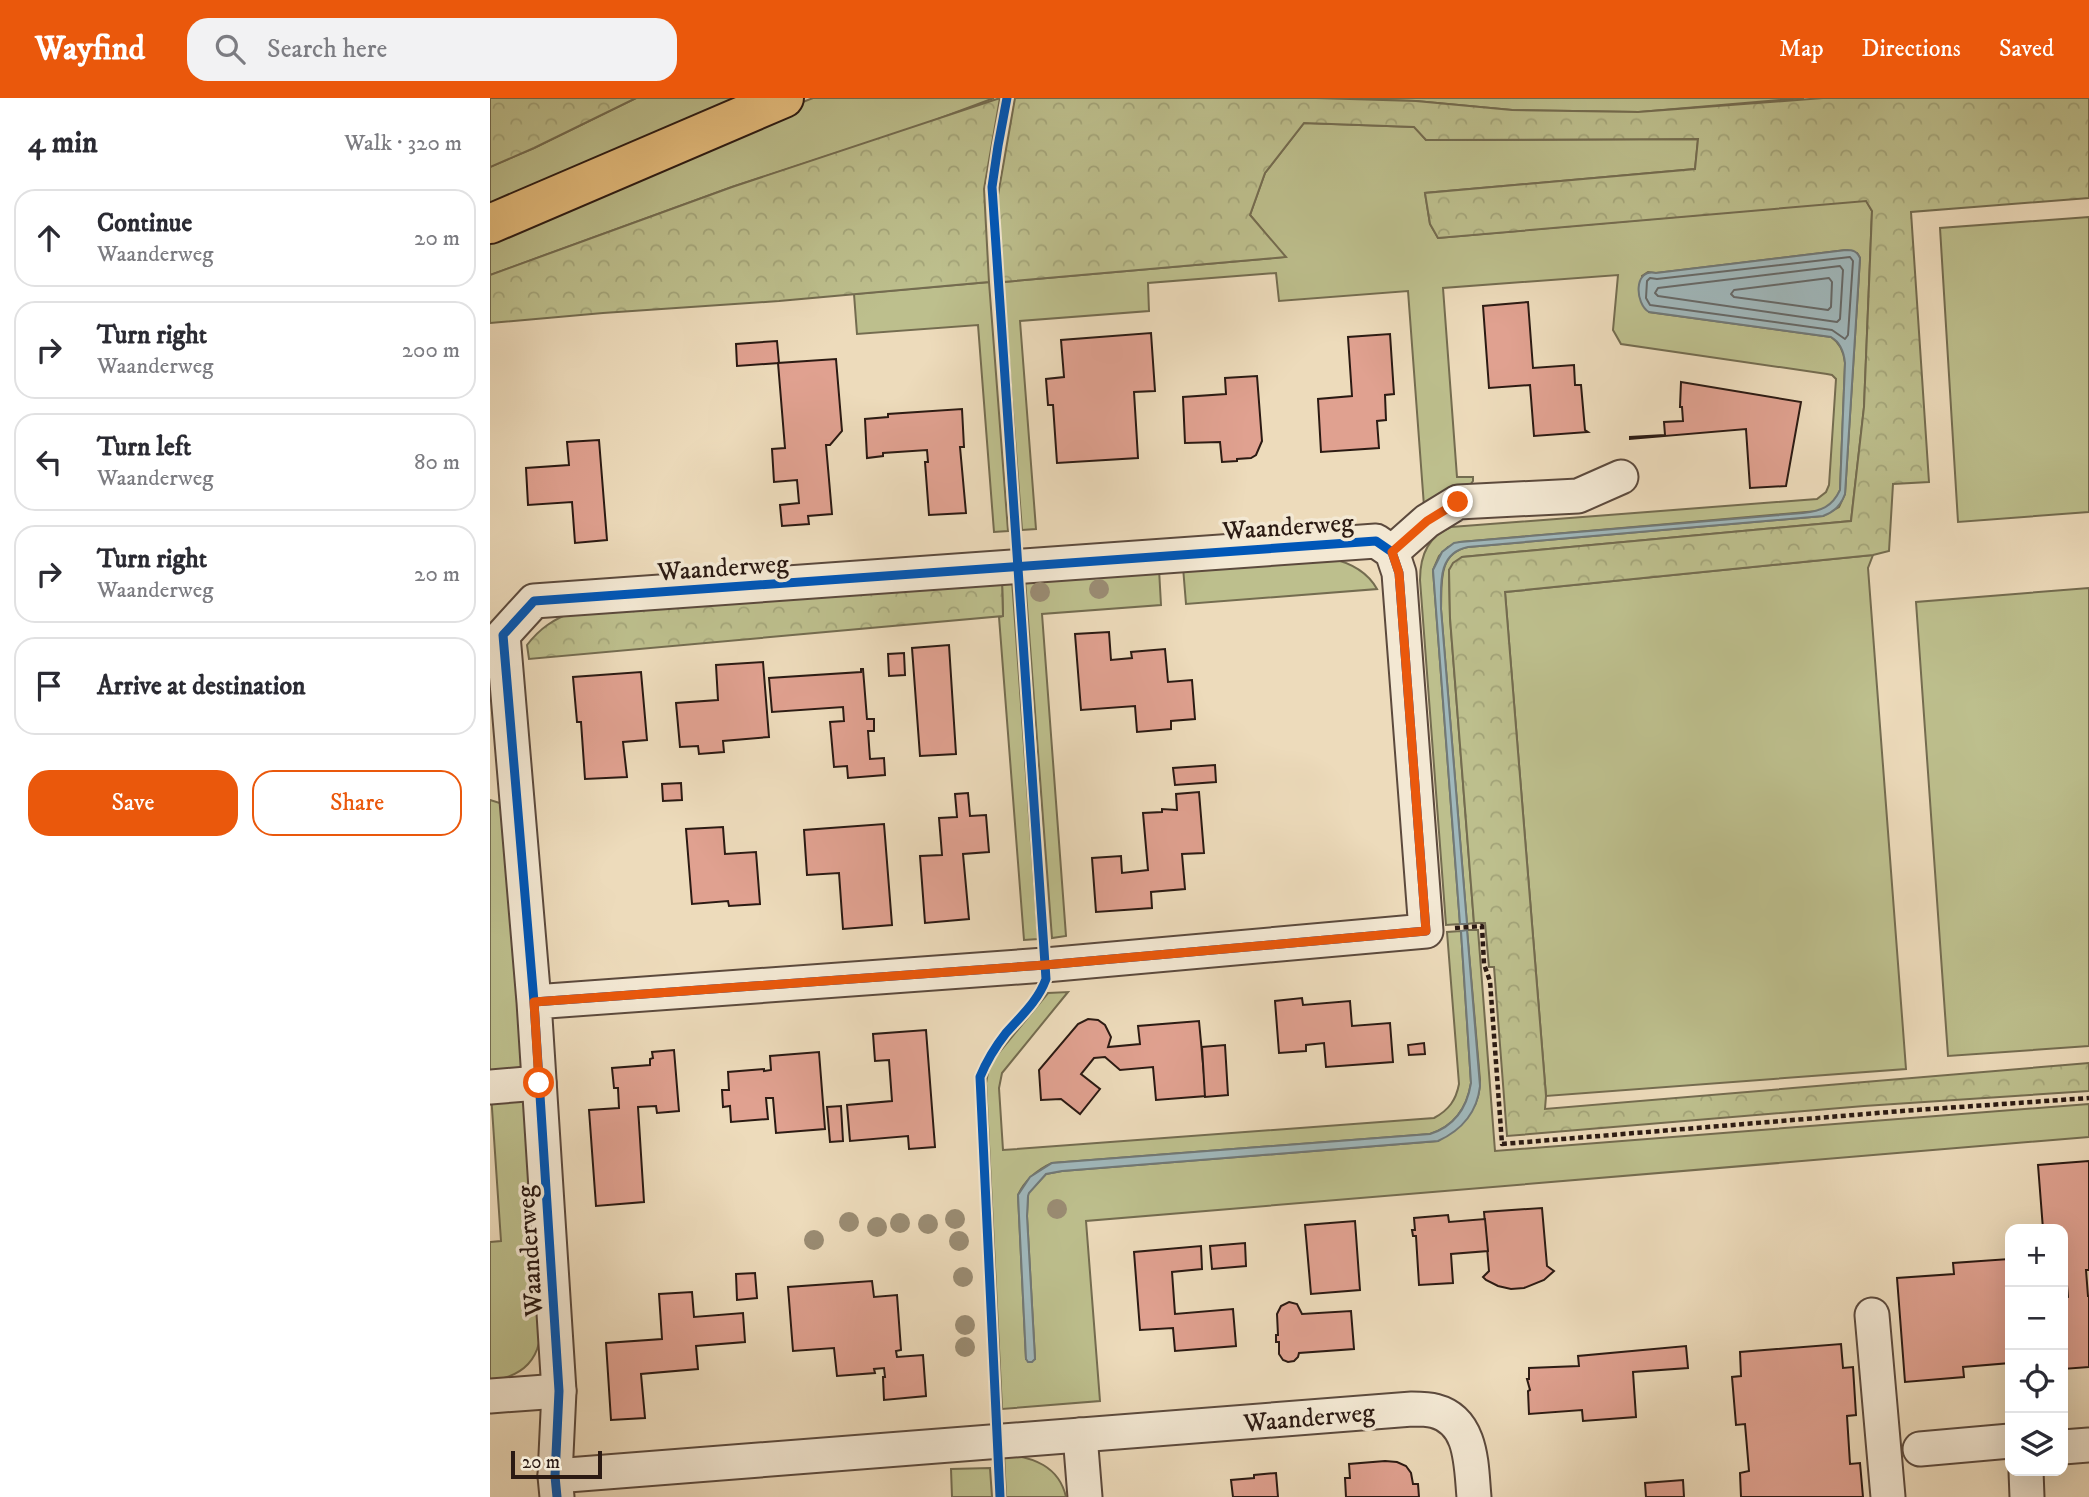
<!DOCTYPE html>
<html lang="en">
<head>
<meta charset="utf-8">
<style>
  body { margin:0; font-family:"IM FELL DW Pica",serif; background:#f2f2f3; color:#2b2b33 }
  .controls { position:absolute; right:21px; bottom:21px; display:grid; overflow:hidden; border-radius:14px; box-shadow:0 7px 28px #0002 }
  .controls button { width:63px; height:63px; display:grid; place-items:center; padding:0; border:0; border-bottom:2px solid #e1e1e2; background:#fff; color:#2b2b33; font:35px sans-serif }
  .scale { position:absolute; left:21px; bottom:18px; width:91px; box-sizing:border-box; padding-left:7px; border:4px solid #2b1a13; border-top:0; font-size:19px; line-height:24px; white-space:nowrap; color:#2b1a13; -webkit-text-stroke:5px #f3e8d3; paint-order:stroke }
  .stop { position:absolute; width:21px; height:21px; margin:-16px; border:5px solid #ea580c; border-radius:50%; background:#fff }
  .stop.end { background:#ea580c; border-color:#fff; box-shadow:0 2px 7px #0008 }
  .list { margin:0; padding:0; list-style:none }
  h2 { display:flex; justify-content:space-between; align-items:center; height:91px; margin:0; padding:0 28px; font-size:30px }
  h2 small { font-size:23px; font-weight:400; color:#7c7c81 }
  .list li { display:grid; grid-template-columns:46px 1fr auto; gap:21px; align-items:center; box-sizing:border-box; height:98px; margin:0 14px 14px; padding:0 14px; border:2px solid #e1e1e2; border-radius:21px }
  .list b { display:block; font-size:26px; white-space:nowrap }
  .list p { margin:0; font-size:23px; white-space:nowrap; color:#7c7c81 }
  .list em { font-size:23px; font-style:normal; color:#7c7c81 }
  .actions { display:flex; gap:14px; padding:21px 28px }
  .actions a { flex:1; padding:16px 0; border:2px solid #ea580c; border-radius:21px; text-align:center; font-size:24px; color:#ea580c }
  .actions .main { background:#ea580c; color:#fff }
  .icon { flex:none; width:38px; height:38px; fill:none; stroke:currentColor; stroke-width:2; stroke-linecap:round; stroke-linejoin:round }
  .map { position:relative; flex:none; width:1599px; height:1399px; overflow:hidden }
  header { display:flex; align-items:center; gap:42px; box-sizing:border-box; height:98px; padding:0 35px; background:#ea580c; color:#fff }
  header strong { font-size:33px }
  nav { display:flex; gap:38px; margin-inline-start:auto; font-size:24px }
  .search { width:490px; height:63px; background:#f2f2f3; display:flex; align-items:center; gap:18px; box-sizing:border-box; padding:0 24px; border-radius:21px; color:#7c7c81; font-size:26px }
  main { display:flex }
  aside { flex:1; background:#fff }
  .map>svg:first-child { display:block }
</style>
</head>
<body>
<header>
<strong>Wayfind</strong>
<div class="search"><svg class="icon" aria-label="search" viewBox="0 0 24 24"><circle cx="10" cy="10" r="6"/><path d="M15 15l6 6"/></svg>Search here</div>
<nav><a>Map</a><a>Directions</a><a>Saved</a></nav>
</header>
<main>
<aside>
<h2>4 min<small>Walk · 320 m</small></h2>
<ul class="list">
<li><svg class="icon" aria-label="ahead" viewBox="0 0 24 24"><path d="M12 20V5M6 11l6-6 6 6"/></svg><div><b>Continue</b><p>Waanderweg</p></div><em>20 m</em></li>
<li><svg class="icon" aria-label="right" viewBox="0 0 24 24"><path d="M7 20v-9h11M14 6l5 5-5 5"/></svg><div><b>Turn right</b><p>Waanderweg</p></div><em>200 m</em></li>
<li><svg class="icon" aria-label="left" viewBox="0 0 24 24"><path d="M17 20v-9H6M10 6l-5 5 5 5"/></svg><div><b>Turn left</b><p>Waanderweg</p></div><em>80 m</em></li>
<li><svg class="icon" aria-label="right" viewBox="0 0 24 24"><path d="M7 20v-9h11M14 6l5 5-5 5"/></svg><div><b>Turn right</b><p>Waanderweg</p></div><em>20 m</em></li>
<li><svg class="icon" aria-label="arrive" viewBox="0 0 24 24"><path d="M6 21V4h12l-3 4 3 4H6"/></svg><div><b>Arrive at destination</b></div></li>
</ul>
<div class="actions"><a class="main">Save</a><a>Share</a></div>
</aside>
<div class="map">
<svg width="1599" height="1399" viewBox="0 0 1599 1399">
  <defs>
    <pattern id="forest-crowns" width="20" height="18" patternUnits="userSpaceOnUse" patternTransform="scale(1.75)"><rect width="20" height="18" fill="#bdbf8d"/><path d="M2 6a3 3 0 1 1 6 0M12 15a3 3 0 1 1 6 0" fill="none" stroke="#a3a479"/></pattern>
  </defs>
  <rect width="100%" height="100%" fill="#eddbbb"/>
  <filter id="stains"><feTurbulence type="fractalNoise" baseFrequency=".00286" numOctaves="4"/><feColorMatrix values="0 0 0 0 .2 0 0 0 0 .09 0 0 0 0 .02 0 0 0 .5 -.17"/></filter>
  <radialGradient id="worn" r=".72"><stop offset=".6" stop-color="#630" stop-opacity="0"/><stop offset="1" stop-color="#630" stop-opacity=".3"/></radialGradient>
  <!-- green -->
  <g fill="#bdbf8d" stroke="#746c50" stroke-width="2">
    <path d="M146,0H264L0,115V69L44,50Z"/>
    <path d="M323,0H504L432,27L242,89L0,177V137L246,30Z"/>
    <path d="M826,0H1314L1149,14L1022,12L926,3Z"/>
    <path d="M814,25L925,29L936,42L1208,41L1205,71L935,95L940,126L948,140L1376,102L1382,113L1374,309L1361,423L972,459L959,472L960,520L984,825L977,826L951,511C952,487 947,455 978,449L1333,418L1349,409L1355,396L1370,160L1367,155L1356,152L1166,175L1158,174L1152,178L1159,214L1341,239C1350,245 1354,254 1355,265L1350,392C1346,402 1339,410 1328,413L970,444L958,449L949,458L943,472L970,826L956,827L930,482C930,458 938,438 961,429L1327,401L1336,394L1339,387L1346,281L1342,277L1337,276L1131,246L1123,232L1128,177L953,190L967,379H983V383L977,391L934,408L918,193L789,203L786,175L658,185L659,213L530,223L546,431L532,432L513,184L795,159L760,117L775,75Z"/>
    <path d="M1599,119V414L1468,424L1450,130Z"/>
    <path d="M499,184L518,433L504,434L488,227L367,236L364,196Z"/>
    <path d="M1383,457L1378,470L1416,971L1056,998L1015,494Z"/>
    <path d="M839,460C858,464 877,473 887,491L696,506L693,469Z"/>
    <path d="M669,471L671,507L552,516L576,838L562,840L535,481Z"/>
    <path d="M522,482L548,841L534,842L509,519L513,518L512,483Z"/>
    <path d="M1599,490V948L1458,958L1426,504Z"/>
    <path d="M0,702L13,706L52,1218C51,1226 52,1237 49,1245C43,1270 23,1280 0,1283V1144L11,1143L0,981Z"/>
    <path d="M977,832H988L1005,1053L1599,1006V1039L596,1123L610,1303L512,1311L496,985L499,969L507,957L558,895L578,894L512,975L509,990L513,1052L944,1020C959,1012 966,1002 969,986L957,834L971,833L981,985C977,1010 965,1028 940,1036L562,1065C547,1072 535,1082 528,1097L536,1261H545L537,1118L538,1098V1095L556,1076L572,1073L948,1043C971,1023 990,1016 990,982Z"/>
    <path d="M514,1356C543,1359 569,1368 576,1399H516Z"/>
    <path d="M500,1370L502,1399H462L461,1371Z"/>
  </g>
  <!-- forest -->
  <g fill="url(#forest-crowns)" stroke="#746c50" stroke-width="2">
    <path d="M0,0H146L44,50L0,69Z"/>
    <path d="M510,0L494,91L499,184L289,203L113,215L0,225V177L242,89Z"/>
    <path d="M525,0H826L926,3L1022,12L1148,14L1333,0H1599V100L1421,114L1439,384L1403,386L1399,453L1383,457L1015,494L1056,998L1055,1011L1599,965V993L1374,1008L1017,1038L1004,869H999L995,825H984L960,520L959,472L963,465L972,459L1361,423L1374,309L1382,113L1376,103L948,140L940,126L935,95L1205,71L1208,41L936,42L924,29L814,25L775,75L760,117L796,159L513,184L507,118L508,97Z"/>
    <path d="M512,483L513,518L39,561L37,547C50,530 64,521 83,514Z"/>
  </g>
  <!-- water -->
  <g fill="#a0b8bc" stroke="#717978" stroke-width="2">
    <path d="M1356,152C1363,152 1367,153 1370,160L1355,396C1351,407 1345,414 1333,418L978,449C947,455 951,487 951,511L977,826H970L943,472L952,454L964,445L970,444L1313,415C1331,413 1342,409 1350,392L1355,265C1354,254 1350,244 1341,239L1159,214C1145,206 1143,170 1166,175Z"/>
    <path d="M977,832L990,988C987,1015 972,1032 948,1043L572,1073L556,1076L539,1095L538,1098L537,1118L545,1261L542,1264H538L536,1261L528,1097L540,1079L562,1065L940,1036C965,1028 977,1010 981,985L971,833Z"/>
  </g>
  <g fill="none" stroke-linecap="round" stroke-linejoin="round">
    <!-- shore -->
    <g stroke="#666968" stroke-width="2">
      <path d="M1360,159L1363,163L1358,237L1355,241L1342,232L1160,207L1156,200L1157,183L1160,180L1167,181Z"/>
      <path d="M1350,168L1353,172L1350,221L1347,224L1168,198L1165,195L1168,190Z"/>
      <path d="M1339,180L1342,184L1341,209L1338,212L1244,199L1241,196L1244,192Z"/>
    </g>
  </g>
  <!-- building -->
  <g fill="#e0a190" stroke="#2b1a13" stroke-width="2">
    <path d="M1038,204L1043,270L1084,267L1085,287H1091L1095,332L1098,334L1044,338L1040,287L999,290L993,208Z"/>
    <path d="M661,235L665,293L644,294L648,360L567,365L563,307H558L556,281L574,279L571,242Z"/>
    <path d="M900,236L904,296L895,297L896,322L887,323L889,350L831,354L828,301L862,298L858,239Z"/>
    <path d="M287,243L289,265L247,268L246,246Z"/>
    <path d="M346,261L352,333L340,347H336L342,416L318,418L319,426L292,428L290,407L309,405L307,382L284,384L282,351L295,350L288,265Z"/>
    <path d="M767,278L772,343L766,357L761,360L747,361V363L732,364L730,344L695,345L693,299L736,296L735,280Z"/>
    <path d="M1191,284L1311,304L1296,388L1260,390L1256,331L1140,341V339L1175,337L1174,324L1193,323L1192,309H1190Z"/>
    <path d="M472,311L474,349H470L476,415L439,417L435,364H438L437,352L393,355V358L377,360L375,321L398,319V316Z"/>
    <path d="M109,342L117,442L85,445L82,404L38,407L36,370L79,367L77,344Z"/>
    <path d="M619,534L621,562L642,560L641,554L675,551L678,584L702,582L705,621L681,623V631L647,634L645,608L591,612L585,536Z"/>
    <path d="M459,547L466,656L430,658L422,550Z"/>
    <path d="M414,555L415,577L399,578L398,556Z"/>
    <path d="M273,564L279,639L233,643L234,654L209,656L208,648L190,649L186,605L228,602L226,567Z"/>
    <path d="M371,571H373L377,621H384V633H378L380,661L394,660L395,677L358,680L357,668L344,669L340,624L354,623L353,609L282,614L279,580L371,574Z"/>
    <path d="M151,574L157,642L133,644L137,679L95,681L91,624H87L83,579Z"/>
    <path d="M725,667L726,684L685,687L683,670Z"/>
    <path d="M191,685L192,702L173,703L172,686Z"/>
    <path d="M709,694L714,755L692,756L695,791L661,794L662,810L606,814L602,760L631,758L632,775L658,772L653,715L672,714V711L687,712L686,696Z"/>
    <path d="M478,695L480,718L496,717L499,754L473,756L479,821L435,825L430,758L452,757L449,720L467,719L465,696Z"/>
    <path d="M394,726L402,827L353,831L349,775L317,777L314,732Z"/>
    <path d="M233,729L235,756L266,754L270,806L239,808L238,803L202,806L196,731Z"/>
    <path d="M812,900L813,907L860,903L862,928L900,925L903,964L836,969L834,945L816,947V953L789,955L785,903Z"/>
    <path d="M598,921L608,922L615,927L621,939L618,949L650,946L648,928L709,923L716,998L666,1002L663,969L630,972L615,959L604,960L591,976L610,991L590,1016L571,1001L551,1002L549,972L588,926Z"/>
    <path d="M436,932L445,1049L419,1051L418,1038L360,1043L357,1007L402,1003L399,962L385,963L383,936Z"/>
    <path d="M934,945L935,956L919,957L918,947Z"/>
    <path d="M735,947L738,997L715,999L712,949Z"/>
    <path d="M184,952L189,1013L167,1015L166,1008L148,1009L154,1104L106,1108L99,1012L129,1010L128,990H124L122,970L160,967V961L163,960L162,954Z"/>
    <path d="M329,954L335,1031L286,1035L283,1000H276L278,1021L241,1024L240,1008L233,1009L232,992H239L238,974L274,971V973L281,972L280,958Z"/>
    <path d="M351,1008L353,1043L340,1044L337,1009Z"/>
    <path d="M1599,1063V1172H1596L1598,1198H1599V1269L1573,1271V1200L1578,1199L1576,1175H1573V1131H1553L1548,1067Z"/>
    <path d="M1052,1110L1057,1168L1064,1173L1054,1182L1034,1190L1021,1191L1008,1188L996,1182L993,1179L999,1173L994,1114Z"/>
    <path d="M958,1117L959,1124L995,1121L998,1153L961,1156L963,1185L929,1187L926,1138H923L922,1132H925L924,1120Z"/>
    <path d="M865,1123L870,1192L821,1196L815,1127Z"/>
    <path d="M755,1145L756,1168L722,1171L720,1148Z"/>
    <path d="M711,1148L712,1171L682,1174L685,1216L743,1211L746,1248L685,1253L683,1230L650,1232L644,1154Z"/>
    <path d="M1519,1161L1520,1265L1473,1269L1474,1279L1415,1284L1407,1180L1464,1176L1463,1165Z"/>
    <path d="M265,1175L267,1200L247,1202L246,1176Z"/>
    <path d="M382,1183L384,1199L407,1197L411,1252L406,1253L407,1259L433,1257L436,1298L394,1302L393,1279H395L394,1270L384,1271L385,1275L347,1278L344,1250L303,1253L298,1189Z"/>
    <path d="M202,1194L204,1219L253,1215L255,1244L206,1248L208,1271L151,1276L155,1320L121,1322L116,1245L172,1241L169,1196Z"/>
    <path d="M799,1204L807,1206L812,1216L861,1213L864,1251L809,1255L808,1259L804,1263L798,1264L793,1262L789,1256V1244H786V1237H788L787,1216L791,1208Z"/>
    <path d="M1351,1246L1353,1270L1363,1269L1366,1317L1357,1318L1360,1366L1370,1365L1373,1399H1251L1250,1375L1259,1373L1255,1326L1246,1327L1242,1279L1251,1278L1250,1254Z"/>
    <path d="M1196,1248L1198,1270L1143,1274L1146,1319L1093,1323L1092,1312L1039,1316L1038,1293L1040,1292L1037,1281H1039V1270L1089,1268L1088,1258Z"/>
    <path d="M895,1363L907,1364L916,1368L921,1375L923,1386H928L929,1399H856L855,1380H860L859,1366Z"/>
    <path d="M786,1375L788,1399H743L741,1382L764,1380V1377Z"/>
    <path d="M1193,1382L1194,1399H1156L1155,1385Z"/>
  </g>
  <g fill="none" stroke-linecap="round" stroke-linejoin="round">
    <defs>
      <g id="minor">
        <path d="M902,454L937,423L968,404L1088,398L1131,379"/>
        <path d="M44,904L555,867L936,833L909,475L902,454L886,443L44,503L13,537L44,904L69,1293L65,1378L67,1399"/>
        <path d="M0,989L49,985"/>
        <path d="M1382,1217L1398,1399"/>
        <path d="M0,1298L69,1293"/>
        <path d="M590,1337L595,1399"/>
        <path d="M1573,1349L1599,1347"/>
        <path d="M1430,1351L1520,1343"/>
        <path d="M1536,1373L1537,1399"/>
        <path d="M65,1378L922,1311C929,1311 938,1311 945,1313C983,1323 981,1368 984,1399"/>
      </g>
      <path id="major" d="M0,126L294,0"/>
    </defs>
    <!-- minor casing -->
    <use href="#minor" stroke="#5c4a3d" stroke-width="37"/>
    <!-- major casing -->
    <use href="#major" stroke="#2b1a13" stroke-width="42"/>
    <!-- path -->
    <path stroke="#2b1a13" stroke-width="4.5" stroke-dasharray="5 3.5" stroke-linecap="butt" d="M965,830L992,828L994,866L1000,883L1012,1046L1412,1013L1599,1000"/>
    <!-- minor -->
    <use href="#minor" stroke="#f3e8d3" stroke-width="33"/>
    <!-- major -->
    <use href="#major" stroke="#e6be7e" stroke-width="38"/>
    <defs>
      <g id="cycleway">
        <path d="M44,904L555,867L936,833L909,475L902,454L886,443L44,503L13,537L44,904L69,1293L65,1378L67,1399"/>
        <path d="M510,1399L490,979C497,962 505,949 516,935C531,918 548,903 556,881L502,89L508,48L517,0"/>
      </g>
    </defs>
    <!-- cycleway casing -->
    <use href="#cycleway" stroke="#f3e8d3" stroke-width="13"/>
    <!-- cycleway -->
    <use href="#cycleway" stroke="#0057b8" stroke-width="9"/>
  </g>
  <!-- trees -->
  <g fill="#9a8c73">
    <circle cx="609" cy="491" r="10"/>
    <circle cx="550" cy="494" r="10"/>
    <circle cx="567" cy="1111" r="10"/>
    <circle cx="465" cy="1121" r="10"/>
    <circle cx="359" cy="1124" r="10"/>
    <circle cx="410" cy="1125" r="10"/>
    <circle cx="438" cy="1126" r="10"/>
    <circle cx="387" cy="1129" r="10"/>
    <circle cx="324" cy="1142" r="10"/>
    <circle cx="469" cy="1143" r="10"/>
    <circle cx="473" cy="1179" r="10"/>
    <circle cx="475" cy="1227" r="10"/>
    <circle cx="475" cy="1249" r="10"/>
  </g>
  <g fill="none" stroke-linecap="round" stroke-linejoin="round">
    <!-- route -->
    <path stroke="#ea580c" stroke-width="9" d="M49,985L44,904L555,867L936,833L909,475L902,454L937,423L968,404"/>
  </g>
  <g text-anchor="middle" stroke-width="7" stroke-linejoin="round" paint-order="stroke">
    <!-- street labels -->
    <g font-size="26" fill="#2b1a13" stroke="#f3e8d3">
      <text transform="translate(798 428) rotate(-4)" y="9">Waanderweg</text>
      <text transform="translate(233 469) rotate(-4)" y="9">Waanderweg</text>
      <text transform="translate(39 1153) rotate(-94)" y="9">Waanderweg</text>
      <text transform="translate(819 1319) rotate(-5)" y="9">Waanderweg</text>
    </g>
  </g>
  <rect width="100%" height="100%" filter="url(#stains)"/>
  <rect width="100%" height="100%" fill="url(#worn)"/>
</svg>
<div class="controls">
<button>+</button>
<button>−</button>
<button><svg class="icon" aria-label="locate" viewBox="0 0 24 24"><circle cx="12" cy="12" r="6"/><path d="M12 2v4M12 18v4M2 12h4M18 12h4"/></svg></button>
<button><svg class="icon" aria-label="layers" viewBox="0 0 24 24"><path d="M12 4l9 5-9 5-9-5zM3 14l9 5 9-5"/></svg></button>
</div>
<div class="scale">20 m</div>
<div class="stop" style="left:49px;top:985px"></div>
<div class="stop end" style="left:968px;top:404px"></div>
</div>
</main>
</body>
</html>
